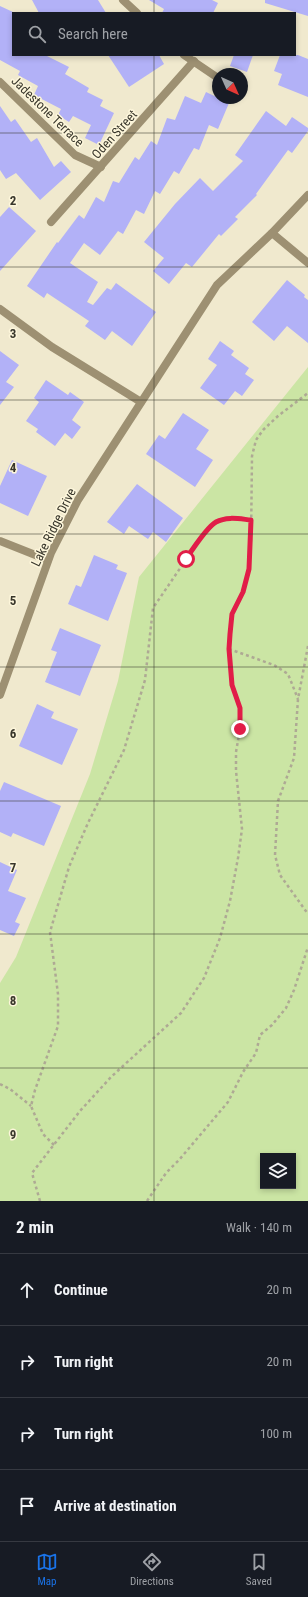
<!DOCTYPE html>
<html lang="en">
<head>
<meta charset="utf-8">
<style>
  body { margin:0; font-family:"Roboto Condensed",sans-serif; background:#20242c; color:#f1f3f6 }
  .controls { position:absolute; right:12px; bottom:12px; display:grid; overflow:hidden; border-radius:0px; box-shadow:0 2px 6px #0003 }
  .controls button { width:36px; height:36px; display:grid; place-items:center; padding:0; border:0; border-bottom:1px solid #363941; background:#171b24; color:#f1f3f6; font:20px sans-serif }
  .compass { position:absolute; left:212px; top:68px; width:36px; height:36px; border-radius:50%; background:#171b24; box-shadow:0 2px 6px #0003; rotate:135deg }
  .stop { position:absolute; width:12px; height:12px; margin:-9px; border:3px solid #e11d48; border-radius:50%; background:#fff }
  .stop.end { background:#e11d48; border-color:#fff; box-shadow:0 1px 4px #0008 }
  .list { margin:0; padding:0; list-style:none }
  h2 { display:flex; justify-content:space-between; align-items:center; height:52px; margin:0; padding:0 16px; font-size:17px }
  h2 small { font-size:13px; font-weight:400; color:#9ea1a6 }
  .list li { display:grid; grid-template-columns:26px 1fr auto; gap:12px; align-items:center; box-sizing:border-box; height:72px; padding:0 16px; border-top:1px solid #363941 }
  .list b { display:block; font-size:15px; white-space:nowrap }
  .list em { font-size:13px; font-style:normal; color:#9ea1a6 }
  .icon { flex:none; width:22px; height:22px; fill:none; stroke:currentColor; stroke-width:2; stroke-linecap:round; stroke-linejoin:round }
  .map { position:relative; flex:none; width:308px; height:1201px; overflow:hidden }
  .search { position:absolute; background:#171b24; box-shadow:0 2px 6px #0003; left:12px; right:12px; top:12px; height:44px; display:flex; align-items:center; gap:10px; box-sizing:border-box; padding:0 14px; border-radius:0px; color:#9ea1a6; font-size:15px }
  .sheet { height:340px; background:#171b24 }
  nav { display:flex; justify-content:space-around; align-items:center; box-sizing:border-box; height:56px; border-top:1px solid #363941; background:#171b24; font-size:11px; color:#9ea1a6 }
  nav a { display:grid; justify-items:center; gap:2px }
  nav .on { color:#1a73e8 }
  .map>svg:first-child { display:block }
</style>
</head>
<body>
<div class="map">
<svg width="308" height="1201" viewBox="0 0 308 1201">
  <rect width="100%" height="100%" fill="#f0e9ce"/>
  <!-- green -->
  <path fill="#cbe5a4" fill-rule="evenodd" d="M308,367V1201H0V983L16,957L90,774L118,681L139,577ZM263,1156H293V1186H263Z"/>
  <!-- building -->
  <g fill="#b2b1f7">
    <path d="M32,0H98L106,13H39Z"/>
    <path d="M149,0H212L218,3L213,13H162L164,9Z"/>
    <path d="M265,0H308V16L265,3Z"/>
    <path d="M0,6L13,12V55H45L69,67L65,74L89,88L87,92L103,100L100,106L114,113L99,145L85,138L91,125L73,116L69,122L58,115L61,109L34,95L38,86L18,75L20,71L0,60Z"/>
    <path d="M108,55H159L164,64L129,87Z"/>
    <path d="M234,55H253L247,72L230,66Z"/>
    <path d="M280,55H298L308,59V97L278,85L282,74L274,71Z"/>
    <path d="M206,92L229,103L218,129L209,125L199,150L194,148L179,174L174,171L160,194L155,191L144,214L136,210L123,234L118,231L100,255L84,243L70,263L98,282L87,302L93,305L107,288L111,290L116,283L156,312L132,346L112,331L105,340L85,326L89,321L47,293L44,298L27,286L57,242L58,243L79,215L84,219L96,197L104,202L113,181L119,183L135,157L139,160L151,141L157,145L167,118L175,120L185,96L201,103Z"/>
    <path d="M0,106L11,122L15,119L31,142L37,138L54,167L61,161L71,172L40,200L16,173L6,179L0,170Z"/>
    <path d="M266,111L286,126L292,117L308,128V131L292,153L288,150L256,194L257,195L235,217L238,219L221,236L219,234L192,267L186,263L169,284L153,271L164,258L144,242L175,204L200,178L213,191L243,161L235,155Z"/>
    <path d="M9,207L36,231L0,271V217Z"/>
    <path d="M287,280L305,295L304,297L308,300V343L287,326L274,341L252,322Z"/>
    <path d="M220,341L234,351L231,355L249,368L245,374L254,380L242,396L235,391L224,405L200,388L217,365L208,359Z"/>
    <path d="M0,351L19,365L6,382L14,387L0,405Z"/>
    <path d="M46,380L68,395L70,392L84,402L72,420L81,427L72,439L65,433L55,446L36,432L38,429L26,421L39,402L34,398Z"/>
    <path d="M183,413L209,430L196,449L213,460L195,487L146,454L159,435L165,439Z"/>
    <path d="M12,460L47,476L28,516L0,503V486Z"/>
    <path d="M137,484L183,518L166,542L153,532L148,539L129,526L124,534L107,522Z"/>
    <path d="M94,555L118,565L116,569L127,573L108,621L68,604L76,585L81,587Z"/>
    <path d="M60,628L101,645L80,696L45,682L57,652L51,650Z"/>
    <path d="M37,704L54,712L51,718L78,729L62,765L19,746Z"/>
    <path d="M4,782L61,806L44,846L13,833L11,837L0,832V791Z"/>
    <path d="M0,862L17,870L8,891L26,898L15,922L20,924L14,936L0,930Z"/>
  </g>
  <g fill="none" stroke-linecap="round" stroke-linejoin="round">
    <!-- path -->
    <g stroke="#aea994" stroke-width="2.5" stroke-dasharray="3 3" stroke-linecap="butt">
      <path d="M308,646L298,699L294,758L278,801L275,855L280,875L308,914"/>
      <path d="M229,649L274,665L288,674L298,699"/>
      <path d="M0,1084L10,1089L31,1106"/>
      <path d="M54,1145L43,1134L31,1106L35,1090L58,1026V994L50,932L69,867L88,823L124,750L145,680L153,608L198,542L216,522L231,518L251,520"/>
      <path d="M40,1201L32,1173L80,1111L111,1077L181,1013L204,978L220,938L230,901L238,858L242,829L236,771V752L240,729V708L232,685L229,649L232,614L243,592L249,569L251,542L252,456L256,440L263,430L278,416L308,393"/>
      <path d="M147,1201L166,1173L179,1160L228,1102L243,1072L256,1053L260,1035L272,1025L286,1008L294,990L308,947"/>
    </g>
    <!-- street -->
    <g stroke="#9d9072" stroke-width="8">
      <path d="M123,0L137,13"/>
      <path d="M184,55L218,78"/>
      <path d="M0,82L75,155L101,167"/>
      <path d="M51,222L194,61"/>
      <path d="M272,233L308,263"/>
      <path d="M0,309L52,347L141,402"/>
      <path d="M0,541L48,560"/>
      <path d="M0,695L51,553L78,500L217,285L272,233L308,195"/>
    </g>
  </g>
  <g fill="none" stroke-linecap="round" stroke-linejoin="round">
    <!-- route -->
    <path stroke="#e11d48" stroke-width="5" d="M186,559C192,550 207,527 216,522C227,516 240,519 251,520L249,569L243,592L232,614L230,634L229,649L232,685L240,708V729"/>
  </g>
  <!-- grid -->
  <path fill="none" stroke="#38362b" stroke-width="1" stroke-opacity="0.55" d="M154,0V13M154,55V1201M0,133H308M0,267H308M0,400H308M0,534H308M0,667H308M0,801H308M0,934H308M0,1068H308"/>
  <g text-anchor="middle" stroke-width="3" stroke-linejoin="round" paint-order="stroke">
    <!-- street labels -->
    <g font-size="13" fill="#38362b" stroke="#fdf6db">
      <text transform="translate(48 111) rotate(44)" y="5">Jadestone Terrace</text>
      <text transform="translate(114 134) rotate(-48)" y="5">Oden Street</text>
      <text transform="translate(53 527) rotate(-64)" y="5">Lake Ridge Drive</text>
    </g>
  </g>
  <g font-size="13" text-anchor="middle" font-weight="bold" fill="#38362b" stroke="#fdf6db" stroke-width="3" stroke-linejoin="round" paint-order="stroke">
    <text x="13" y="205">2</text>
    <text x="13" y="338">3</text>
    <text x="13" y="472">4</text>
    <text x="13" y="605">5</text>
    <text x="13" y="738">6</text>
    <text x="13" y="872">7</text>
    <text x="13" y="1005">8</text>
    <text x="13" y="1139">9</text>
  </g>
</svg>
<div class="controls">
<button><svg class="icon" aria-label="layers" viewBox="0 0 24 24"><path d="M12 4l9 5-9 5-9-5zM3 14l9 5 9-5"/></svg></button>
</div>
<svg class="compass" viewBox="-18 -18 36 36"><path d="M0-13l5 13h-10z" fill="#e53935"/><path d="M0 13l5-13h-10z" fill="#9ea1a6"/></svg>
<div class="stop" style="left:186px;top:559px"></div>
<div class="stop end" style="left:240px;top:729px"></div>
<div class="search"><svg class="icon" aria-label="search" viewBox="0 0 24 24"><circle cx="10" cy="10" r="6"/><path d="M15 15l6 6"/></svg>Search here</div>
</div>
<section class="sheet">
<h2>2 min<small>Walk · 140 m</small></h2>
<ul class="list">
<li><svg class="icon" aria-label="ahead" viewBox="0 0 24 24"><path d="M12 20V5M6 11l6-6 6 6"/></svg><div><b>Continue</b></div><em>20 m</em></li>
<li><svg class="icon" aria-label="right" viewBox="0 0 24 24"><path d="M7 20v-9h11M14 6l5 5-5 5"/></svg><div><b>Turn right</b></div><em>20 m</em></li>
<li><svg class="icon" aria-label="right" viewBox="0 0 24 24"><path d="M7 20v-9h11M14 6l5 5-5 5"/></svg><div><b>Turn right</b></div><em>100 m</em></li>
<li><svg class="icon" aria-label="arrive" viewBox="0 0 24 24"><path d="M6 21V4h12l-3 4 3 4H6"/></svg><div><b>Arrive at destination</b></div></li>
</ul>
</section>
<nav>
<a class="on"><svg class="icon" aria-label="map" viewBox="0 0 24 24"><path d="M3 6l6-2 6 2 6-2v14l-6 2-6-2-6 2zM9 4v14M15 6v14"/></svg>Map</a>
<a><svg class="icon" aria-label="directions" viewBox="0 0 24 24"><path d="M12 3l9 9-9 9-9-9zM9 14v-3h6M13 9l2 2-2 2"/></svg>Directions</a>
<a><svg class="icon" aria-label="saved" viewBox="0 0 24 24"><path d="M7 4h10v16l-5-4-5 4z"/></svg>Saved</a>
</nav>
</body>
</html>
